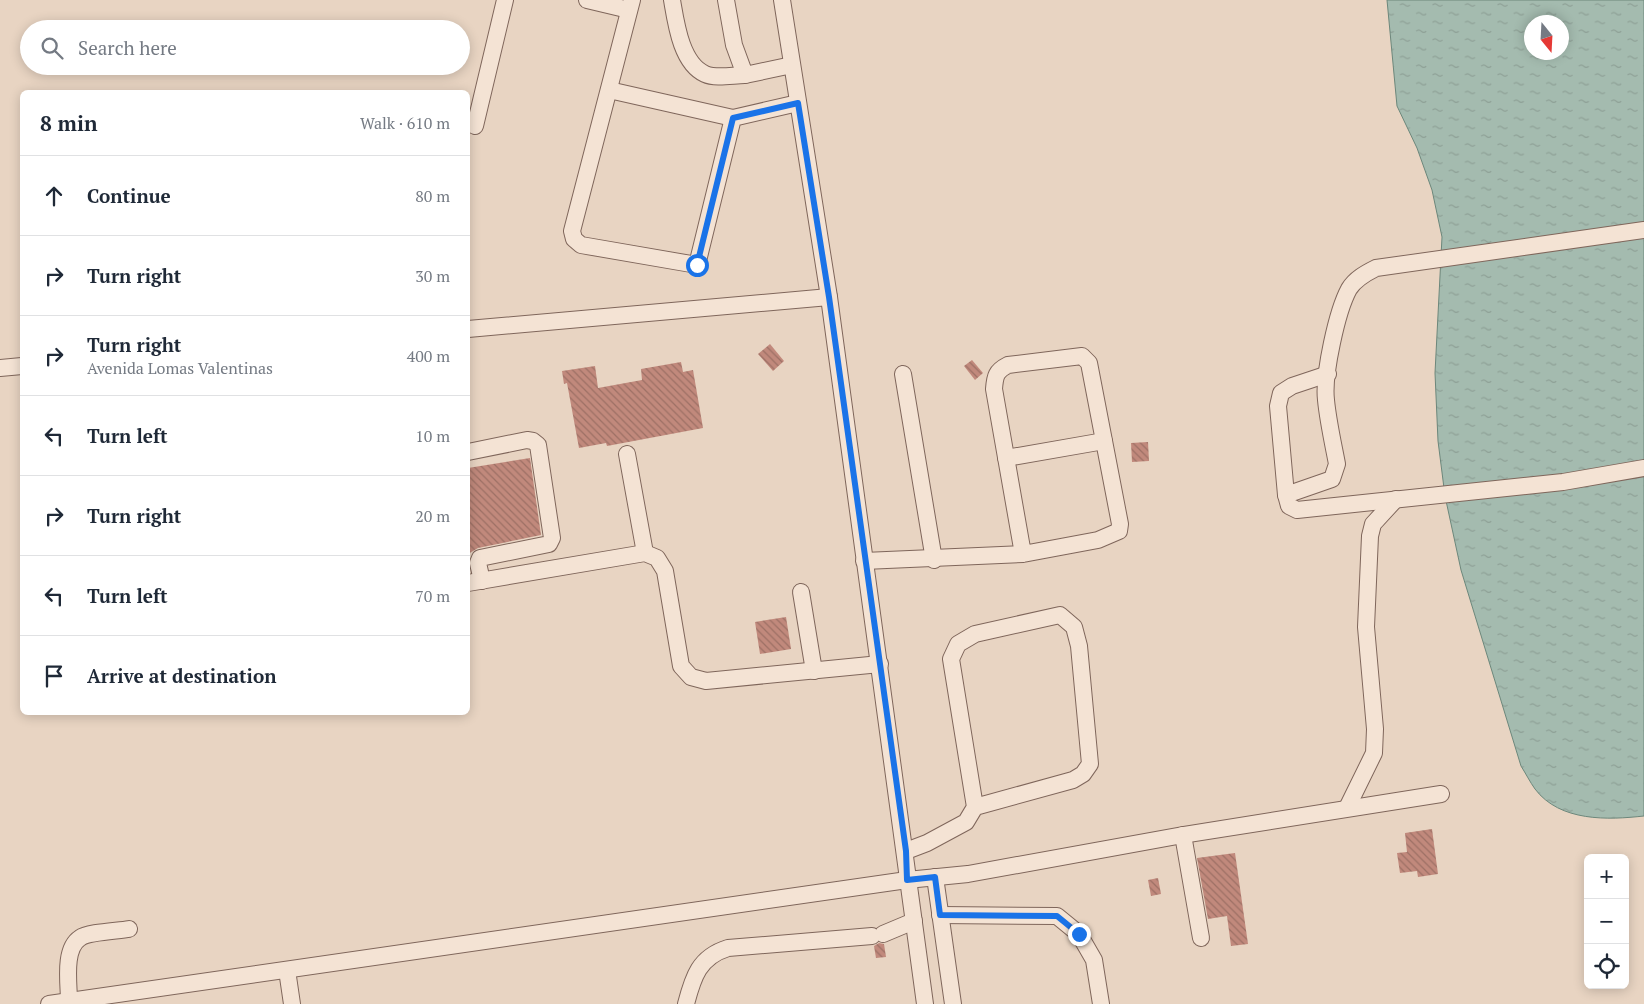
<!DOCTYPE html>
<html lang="en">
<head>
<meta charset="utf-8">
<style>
  body { margin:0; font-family:"PT Serif",serif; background:#f6f6f7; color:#1f2937 }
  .controls { position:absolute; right:15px; bottom:15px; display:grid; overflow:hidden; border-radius:8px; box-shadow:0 2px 12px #0003 }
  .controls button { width:45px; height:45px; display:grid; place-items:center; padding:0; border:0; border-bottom:1px solid #e0e1e3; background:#fff; color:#1f2937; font:25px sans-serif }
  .compass { position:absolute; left:1524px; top:15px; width:45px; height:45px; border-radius:50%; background:#fff; box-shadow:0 2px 12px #0003; rotate:162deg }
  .stop { position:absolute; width:15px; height:15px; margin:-11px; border:4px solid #1a73e8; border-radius:50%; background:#fff }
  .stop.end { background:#1a73e8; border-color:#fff; box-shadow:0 1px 5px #0008 }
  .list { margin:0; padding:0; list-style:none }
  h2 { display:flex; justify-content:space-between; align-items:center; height:65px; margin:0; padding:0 20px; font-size:21px }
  h2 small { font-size:16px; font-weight:400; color:#747a83 }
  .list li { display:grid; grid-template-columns:32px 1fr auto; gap:15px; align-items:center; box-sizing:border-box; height:80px; padding:0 20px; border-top:1px solid #e0e1e3 }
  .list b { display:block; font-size:19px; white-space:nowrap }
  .list p { margin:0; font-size:16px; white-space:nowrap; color:#747a83 }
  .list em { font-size:16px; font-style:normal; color:#747a83 }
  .icon { flex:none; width:28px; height:28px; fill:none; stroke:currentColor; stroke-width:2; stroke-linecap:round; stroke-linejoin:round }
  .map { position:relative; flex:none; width:1644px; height:1004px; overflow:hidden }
  .search { position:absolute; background:#fff; box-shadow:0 2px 12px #0003; left:20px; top:20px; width:450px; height:55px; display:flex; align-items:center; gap:12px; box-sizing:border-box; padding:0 18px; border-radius:28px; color:#747a83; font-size:19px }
  .panel { position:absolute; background:#fff; box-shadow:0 2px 12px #0003; left:20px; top:90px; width:450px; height:625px; border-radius:8px }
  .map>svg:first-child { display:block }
</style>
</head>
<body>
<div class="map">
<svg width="1644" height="1004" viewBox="0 0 1644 1004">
  <defs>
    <pattern id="water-ripples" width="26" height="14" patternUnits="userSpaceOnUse" patternTransform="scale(1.25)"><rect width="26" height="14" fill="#a4bbaf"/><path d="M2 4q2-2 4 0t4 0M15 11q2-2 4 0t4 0" fill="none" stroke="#8ea096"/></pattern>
    <pattern id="building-back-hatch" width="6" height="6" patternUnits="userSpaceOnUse" patternTransform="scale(1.25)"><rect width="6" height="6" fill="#c1897c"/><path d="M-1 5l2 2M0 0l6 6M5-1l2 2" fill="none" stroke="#9d7065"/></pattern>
  </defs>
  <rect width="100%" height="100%" fill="#e8d4c2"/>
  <!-- water -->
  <path fill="url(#water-ripples)" stroke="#6c877b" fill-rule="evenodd" d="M1387,0H1644V816C1608,820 1560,822 1535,789C1530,782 1526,774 1521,766L1461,570L1445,496L1438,441L1435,373L1442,237L1432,190L1417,148L1397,106ZM1532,22H1562V52H1532Z"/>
  <!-- building -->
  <g fill="url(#building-back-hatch)">
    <path d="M770,344L784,361L773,371L758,354Z"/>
    <path d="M972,360L983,373L975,380L964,366Z"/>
    <path d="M681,362L683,372L693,370L703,428L607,446L606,443L579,448L567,383L564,384L562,371L595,366L598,388L642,380L641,369Z"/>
    <path d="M1148,442L1149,461L1132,462L1131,443Z"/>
    <path d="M530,458L541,535L478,548L468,554V468Z"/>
    <path d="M786,617L791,649L760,654L755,622Z"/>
    <path d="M1432,829L1438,874L1418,877L1417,871L1400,873L1397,853L1407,852L1405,833Z"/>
    <path d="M1235,853L1248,944L1231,946L1227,916L1208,919L1197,858Z"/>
    <path d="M1158,878L1161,894L1151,896L1148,880Z"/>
    <path d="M879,943L884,944L886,957L876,958L874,946Z"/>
  </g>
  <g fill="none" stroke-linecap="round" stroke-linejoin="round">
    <defs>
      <g id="minor">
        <path d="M587,0L629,10"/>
        <path d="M632,0L572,231L574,239L581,245L697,265L733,118L798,103"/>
        <path d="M672,0C676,23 681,63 705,74C716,79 733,75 745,75"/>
        <path d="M726,0L734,45L745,75L792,65"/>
        <path d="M782,0L829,297L925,1004"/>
        <path d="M609,90L733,118"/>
        <path d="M475,126L505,0"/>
        <path d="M1644,230L1376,268C1366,273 1355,279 1349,289C1337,311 1323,375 1326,400C1328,421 1333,443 1337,464L1332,479L1286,495L1289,506L1297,510L1563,482L1644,468"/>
        <path d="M468,329L829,297"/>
        <path d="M0,368L22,366"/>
        <path d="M903,374L934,560"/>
        <path d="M468,452L527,440L533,441L538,445L552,538L549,544L480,558L478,563L482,581"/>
        <path d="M627,454L645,553"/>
        <path d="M1006,458L1104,441"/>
        <path d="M1286,495L1278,406L1281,393L1292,386L1328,374"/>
        <path d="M864,561L1023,554L1098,540L1119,531L1120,524L1089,363L1082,356L1008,365C996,371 995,376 994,389L1023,554"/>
        <path d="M468,583L645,553L657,558L665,571L681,666L691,677L706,681L880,664"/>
        <path d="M801,592L814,671"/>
        <path d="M1347,808L1374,753L1375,729L1366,627L1370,536L1373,524L1396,499"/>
        <path d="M1183,835L1201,938"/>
        <path d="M906,851L927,843L966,822L975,807L951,659L958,644L975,634L1060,615L1074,627L1079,646L1090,764L1083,774L1073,780L975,807"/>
        <path d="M935,877L953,1004"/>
        <path d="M940,915L1057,916L1079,934L1094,960L1101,1004"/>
        <path d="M883,934L914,921"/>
        <path d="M287,970L292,1004"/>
        <path d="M69,1001C69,984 63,949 80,938C88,932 118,931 129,929"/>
        <path d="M49,1004L907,880L968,874L1183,835L1441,794"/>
        <path d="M686,1004C693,977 699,957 728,948L872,936"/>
      </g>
    </defs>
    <!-- minor casing -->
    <use href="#minor" stroke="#7f665b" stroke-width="18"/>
    <!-- minor -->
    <use href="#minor" stroke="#f4e3d4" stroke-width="16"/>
  </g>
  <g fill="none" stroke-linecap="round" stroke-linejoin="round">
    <!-- route -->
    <path stroke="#1a73e8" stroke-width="6" d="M697,265L733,118L798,103L829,297L906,851L907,880L935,877L940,915L1057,916L1079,934"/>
  </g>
</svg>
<div class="controls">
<button>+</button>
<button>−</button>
<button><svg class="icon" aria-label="locate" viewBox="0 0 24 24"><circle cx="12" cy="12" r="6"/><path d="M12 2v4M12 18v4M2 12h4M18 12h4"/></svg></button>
</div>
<svg class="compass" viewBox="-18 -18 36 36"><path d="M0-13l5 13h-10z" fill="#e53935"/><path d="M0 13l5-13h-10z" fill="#747a83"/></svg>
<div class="stop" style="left:697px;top:265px"></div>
<div class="stop end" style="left:1079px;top:934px"></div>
<div class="search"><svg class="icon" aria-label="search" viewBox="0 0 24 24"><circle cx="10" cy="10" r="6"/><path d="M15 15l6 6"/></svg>Search here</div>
<section class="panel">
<h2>8 min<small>Walk · 610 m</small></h2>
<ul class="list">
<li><svg class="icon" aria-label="ahead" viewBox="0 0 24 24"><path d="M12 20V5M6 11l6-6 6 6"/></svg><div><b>Continue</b></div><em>80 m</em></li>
<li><svg class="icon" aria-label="right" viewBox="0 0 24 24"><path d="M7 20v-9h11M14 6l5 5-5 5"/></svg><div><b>Turn right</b></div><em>30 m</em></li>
<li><svg class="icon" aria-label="right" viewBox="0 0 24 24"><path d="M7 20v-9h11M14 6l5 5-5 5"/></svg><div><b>Turn right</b><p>Avenida Lomas Valentinas</p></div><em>400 m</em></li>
<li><svg class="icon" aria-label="left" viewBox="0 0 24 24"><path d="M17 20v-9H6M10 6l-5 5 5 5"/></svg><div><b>Turn left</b></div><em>10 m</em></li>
<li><svg class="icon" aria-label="right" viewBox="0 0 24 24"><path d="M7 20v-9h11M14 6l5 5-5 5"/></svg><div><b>Turn right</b></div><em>20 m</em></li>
<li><svg class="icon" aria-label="left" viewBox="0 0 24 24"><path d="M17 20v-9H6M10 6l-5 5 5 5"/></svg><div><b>Turn left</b></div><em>70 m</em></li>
<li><svg class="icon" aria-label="arrive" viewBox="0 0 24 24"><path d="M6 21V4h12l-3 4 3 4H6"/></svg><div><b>Arrive at destination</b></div></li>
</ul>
</section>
</div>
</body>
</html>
